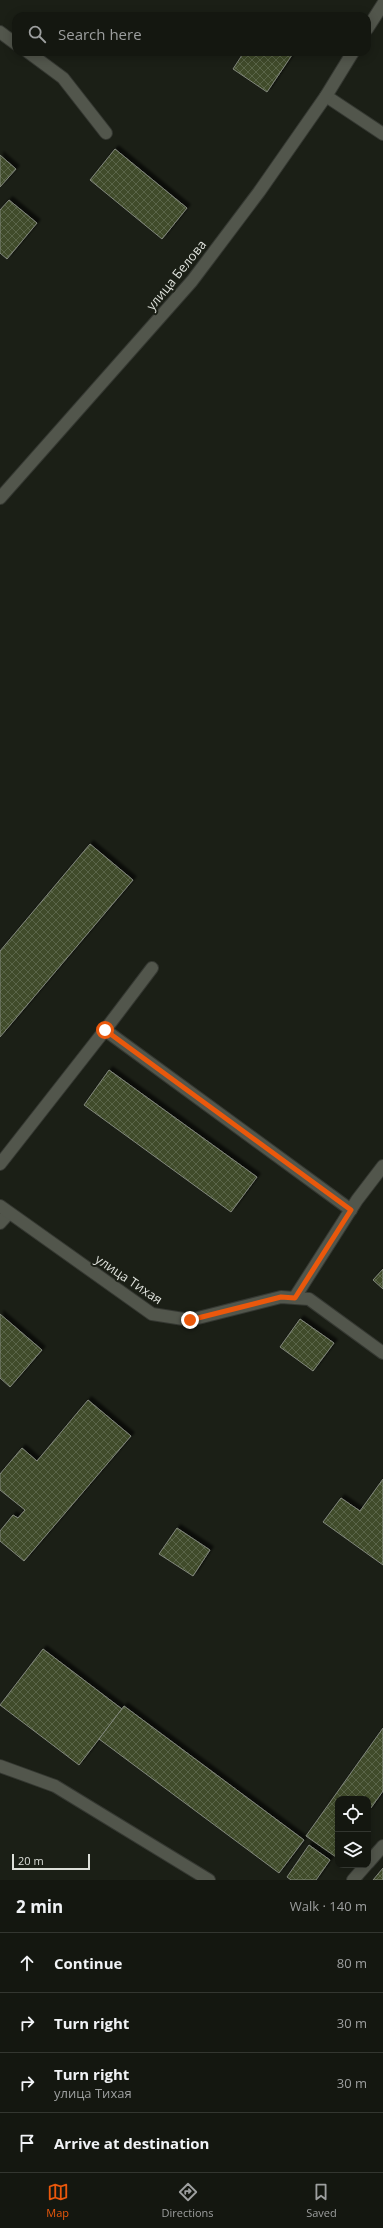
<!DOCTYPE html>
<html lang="en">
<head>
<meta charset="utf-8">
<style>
  body { margin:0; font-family:"Open Sans",sans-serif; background:#1d2019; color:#f1f3f6 }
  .controls { position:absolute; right:12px; bottom:12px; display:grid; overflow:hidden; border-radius:8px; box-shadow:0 2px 10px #0003 }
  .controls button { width:36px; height:36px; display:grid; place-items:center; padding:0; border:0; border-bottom:1px solid #333630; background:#141710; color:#f1f3f6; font:20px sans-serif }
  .scale { position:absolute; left:12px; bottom:10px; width:78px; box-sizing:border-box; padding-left:4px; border:2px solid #dcdfd9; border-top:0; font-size:11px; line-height:14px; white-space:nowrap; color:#dcdfd9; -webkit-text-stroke:3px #1b1f16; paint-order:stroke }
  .stop { position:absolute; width:12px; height:12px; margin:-9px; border:3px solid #ea580c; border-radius:50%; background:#fff }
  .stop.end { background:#ea580c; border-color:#fff; box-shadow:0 1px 4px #0008 }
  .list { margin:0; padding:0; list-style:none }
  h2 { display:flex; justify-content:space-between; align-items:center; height:52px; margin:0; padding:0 16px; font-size:17px }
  h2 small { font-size:13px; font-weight:400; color:#9d9f9f }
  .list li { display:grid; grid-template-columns:26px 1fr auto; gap:12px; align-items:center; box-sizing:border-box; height:60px; padding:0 16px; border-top:1px solid #333630 }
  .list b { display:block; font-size:15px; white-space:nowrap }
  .list p { margin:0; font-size:13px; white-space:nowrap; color:#9d9f9f }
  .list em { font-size:13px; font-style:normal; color:#9d9f9f }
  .icon { flex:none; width:22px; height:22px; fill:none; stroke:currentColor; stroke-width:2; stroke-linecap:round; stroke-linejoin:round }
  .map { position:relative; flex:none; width:383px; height:1880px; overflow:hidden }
  .search { position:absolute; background:#141710; box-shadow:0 2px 10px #0003; left:12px; right:12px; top:12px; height:44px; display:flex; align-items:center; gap:10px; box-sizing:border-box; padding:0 14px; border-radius:12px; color:#9d9f9f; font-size:15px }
  .sheet { height:292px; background:#141710 }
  nav { display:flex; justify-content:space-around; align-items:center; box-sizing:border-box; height:56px; border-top:1px solid #333630; background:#141710; font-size:11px; color:#9d9f9f }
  nav a { display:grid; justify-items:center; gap:2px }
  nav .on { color:#ea580c }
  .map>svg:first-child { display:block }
</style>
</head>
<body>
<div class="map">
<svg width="383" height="1880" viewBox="0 0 383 1880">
  <defs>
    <pattern id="building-cross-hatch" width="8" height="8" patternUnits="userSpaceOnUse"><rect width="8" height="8" fill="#3f4c2b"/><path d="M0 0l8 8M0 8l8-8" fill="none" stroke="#5a6549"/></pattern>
    <filter id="shadow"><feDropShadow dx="3.5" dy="-3.5" stdDeviation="1" flood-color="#0009"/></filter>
  </defs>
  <rect width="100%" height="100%" fill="#1b1f16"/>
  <!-- building -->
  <g fill="url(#building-cross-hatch)" stroke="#83887d" filter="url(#shadow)">
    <path d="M244,52H294L267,92L233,69Z"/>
    <path d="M115,149L187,208L162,239L90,180Z"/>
    <path d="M0,155L16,169L0,187Z"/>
    <path d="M9,200L37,223L7,259L0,253V210Z"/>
    <path d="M90,844L133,880L0,1037V951Z"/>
    <path d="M109,1070L257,1177L231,1212L84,1105Z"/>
    <path d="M383,1269V1289L373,1280Z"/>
    <path d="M0,1314L42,1350L10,1387L0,1378Z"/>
    <path d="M300,1319L334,1343L313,1371L280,1347Z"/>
    <path d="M88,1400L131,1436L24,1561L0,1541V1531L13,1515L18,1518L25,1510L0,1490V1474L22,1448L37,1461Z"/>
    <path d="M383,1479V1565L323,1522L341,1498L360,1511Z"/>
    <path d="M177,1528L210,1550L193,1576L159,1554Z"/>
    <path d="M43,1649L122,1709L79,1765L0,1705Z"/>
    <path d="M124,1706L304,1840L279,1873L99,1739Z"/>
    <path d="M383,1728V1791L368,1812V1799H338V1854L336,1857L306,1836Z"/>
    <path d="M309,1845L330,1860L316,1880H291L287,1877Z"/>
    <path d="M383,1868V1880H373Z"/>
  </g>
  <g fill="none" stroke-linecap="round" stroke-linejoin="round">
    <defs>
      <g id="service">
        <path d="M0,32L16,44"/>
        <path d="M28,52L63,78L106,133"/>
        <path d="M0,1223L9,1213"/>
        <path d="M0,1766L55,1786L209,1880"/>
        <path d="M368,1863L383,1846"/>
        <path d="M353,1880L366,1865"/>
      </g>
      <g id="minor">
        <path d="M326,96L383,134"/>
        <path d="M105,1030L152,968"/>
        <path d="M0,1164L105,1030L351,1210"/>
        <path d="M0,1206L152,1314L190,1320L281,1297L309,1299L383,1353"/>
        <path d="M295,1297L357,1200L383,1166"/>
      </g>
      <g id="secondary">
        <path d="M367,29L383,4"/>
        <path d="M0,498L192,281L259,192L326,96L353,52"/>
      </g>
    </defs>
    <!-- service casing -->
    <use href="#service" stroke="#353832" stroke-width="14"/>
    <!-- minor casing -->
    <use href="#minor" stroke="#353832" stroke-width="14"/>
    <!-- secondary casing -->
    <use href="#secondary" stroke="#353832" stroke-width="14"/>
    <!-- service -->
    <use href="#service" stroke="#52564c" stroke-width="12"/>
    <!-- minor -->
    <use href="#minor" stroke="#52564c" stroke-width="12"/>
    <!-- secondary -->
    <use href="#secondary" stroke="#52564c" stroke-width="12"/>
  </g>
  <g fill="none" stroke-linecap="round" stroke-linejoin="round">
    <!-- route -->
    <path stroke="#ea580c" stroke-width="5" d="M105,1030L351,1210L295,1298L281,1297L190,1320"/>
  </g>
  <g text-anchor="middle" stroke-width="4" stroke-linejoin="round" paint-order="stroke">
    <!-- street labels -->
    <g font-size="13" fill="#dcdfd9" stroke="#1b1f16">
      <text transform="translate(176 275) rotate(-51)" y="5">улица Белова</text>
      <text transform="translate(129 1279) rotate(34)" y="5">улица Тихая</text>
    </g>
  </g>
</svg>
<div class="controls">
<button><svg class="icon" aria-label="locate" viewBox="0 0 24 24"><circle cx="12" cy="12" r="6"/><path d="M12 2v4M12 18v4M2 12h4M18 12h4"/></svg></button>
<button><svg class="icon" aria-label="layers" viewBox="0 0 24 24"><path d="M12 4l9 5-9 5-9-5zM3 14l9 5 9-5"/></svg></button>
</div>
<div class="scale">20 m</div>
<div class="stop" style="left:105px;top:1030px"></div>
<div class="stop end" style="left:190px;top:1320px"></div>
<div class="search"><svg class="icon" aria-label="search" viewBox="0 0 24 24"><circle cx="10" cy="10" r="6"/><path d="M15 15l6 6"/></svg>Search here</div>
</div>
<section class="sheet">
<h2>2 min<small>Walk · 140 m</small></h2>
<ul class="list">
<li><svg class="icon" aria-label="ahead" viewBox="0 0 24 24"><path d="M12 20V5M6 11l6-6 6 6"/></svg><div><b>Continue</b></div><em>80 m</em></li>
<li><svg class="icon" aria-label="right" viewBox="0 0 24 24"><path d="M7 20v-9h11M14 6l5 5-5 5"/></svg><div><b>Turn right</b></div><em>30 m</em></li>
<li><svg class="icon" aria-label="right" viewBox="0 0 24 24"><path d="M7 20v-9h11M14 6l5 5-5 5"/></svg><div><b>Turn right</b><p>улица Тихая</p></div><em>30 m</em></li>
<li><svg class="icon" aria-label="arrive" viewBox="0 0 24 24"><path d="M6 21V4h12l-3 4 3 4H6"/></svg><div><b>Arrive at destination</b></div></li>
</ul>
</section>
<nav>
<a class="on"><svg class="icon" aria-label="map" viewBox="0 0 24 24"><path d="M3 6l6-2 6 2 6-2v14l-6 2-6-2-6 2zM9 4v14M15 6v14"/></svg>Map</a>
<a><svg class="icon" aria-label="directions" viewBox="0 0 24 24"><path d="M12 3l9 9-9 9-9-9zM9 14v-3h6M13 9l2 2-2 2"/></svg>Directions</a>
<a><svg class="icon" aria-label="saved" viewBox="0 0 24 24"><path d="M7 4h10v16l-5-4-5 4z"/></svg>Saved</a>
</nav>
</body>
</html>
